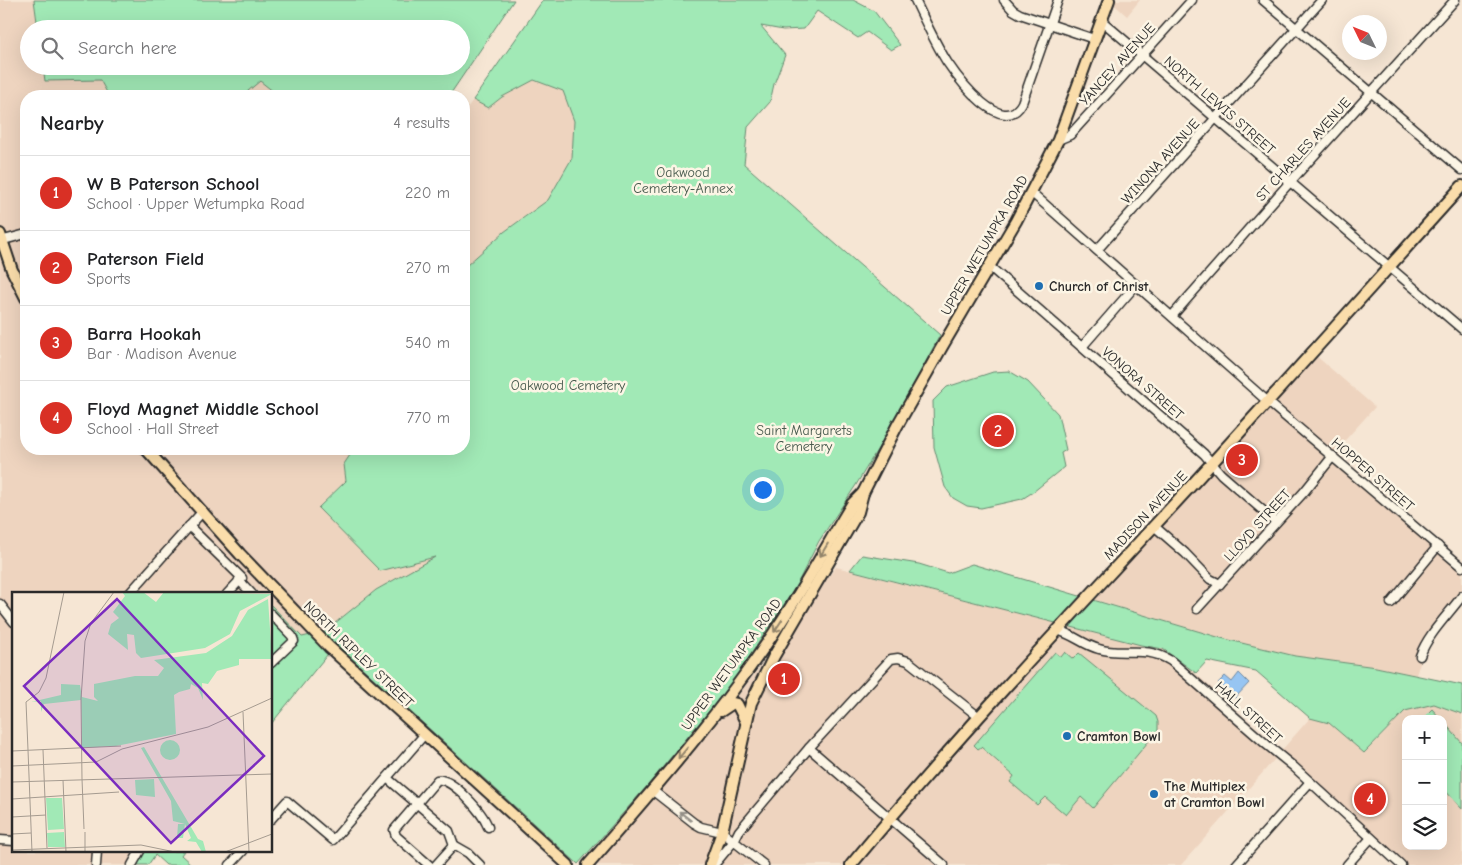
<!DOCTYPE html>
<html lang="en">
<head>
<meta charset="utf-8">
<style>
  body { margin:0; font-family:"Comic Neue",sans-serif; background:#f2f2f2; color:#202124 }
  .controls { position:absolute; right:15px; bottom:15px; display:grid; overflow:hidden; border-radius:10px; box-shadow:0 5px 20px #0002 }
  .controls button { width:45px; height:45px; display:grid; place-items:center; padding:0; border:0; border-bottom:1px solid #e0e0e0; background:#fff; color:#202124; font:25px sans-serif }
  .compass { position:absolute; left:1342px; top:15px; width:45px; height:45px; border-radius:50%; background:#fff; box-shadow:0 5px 20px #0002; rotate:313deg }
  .you { position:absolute; left:762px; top:489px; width:18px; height:18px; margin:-12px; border:4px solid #fff; border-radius:50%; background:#1a73e8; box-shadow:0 0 0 8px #1a73e833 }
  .badge { display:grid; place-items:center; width:32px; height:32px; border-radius:50%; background:#d93025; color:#fff; font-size:16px; font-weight:700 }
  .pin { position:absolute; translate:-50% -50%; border:2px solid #fff; box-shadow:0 1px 5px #0006 }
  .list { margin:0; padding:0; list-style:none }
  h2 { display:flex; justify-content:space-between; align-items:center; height:65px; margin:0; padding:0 20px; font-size:21px }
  h2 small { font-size:16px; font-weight:400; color:#757577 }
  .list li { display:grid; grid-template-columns:32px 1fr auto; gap:15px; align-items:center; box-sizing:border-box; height:75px; padding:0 20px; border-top:1px solid #e0e0e0 }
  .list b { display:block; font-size:19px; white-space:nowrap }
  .list p { margin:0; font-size:16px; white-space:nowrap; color:#757577 }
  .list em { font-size:16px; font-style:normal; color:#757577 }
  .icon { flex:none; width:28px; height:28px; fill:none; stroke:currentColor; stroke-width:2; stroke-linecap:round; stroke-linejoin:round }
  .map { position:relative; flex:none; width:1462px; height:865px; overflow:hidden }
  .search { position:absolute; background:#fff; box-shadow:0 5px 20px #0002; left:20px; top:20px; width:450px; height:55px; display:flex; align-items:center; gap:12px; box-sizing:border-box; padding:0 18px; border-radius:28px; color:#757577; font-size:19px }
  .panel { position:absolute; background:#fff; box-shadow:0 5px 20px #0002; left:20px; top:90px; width:450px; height:365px; border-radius:20px }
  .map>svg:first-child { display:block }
</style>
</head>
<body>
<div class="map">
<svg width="1462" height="865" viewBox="0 0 1462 865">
  <rect width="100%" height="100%" fill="#f6e6d4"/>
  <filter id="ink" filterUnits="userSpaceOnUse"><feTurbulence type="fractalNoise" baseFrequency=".02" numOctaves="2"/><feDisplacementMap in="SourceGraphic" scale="10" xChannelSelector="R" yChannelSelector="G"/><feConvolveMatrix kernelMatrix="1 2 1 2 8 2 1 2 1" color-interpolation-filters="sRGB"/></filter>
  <g filter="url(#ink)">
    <!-- built -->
    <g fill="#eed4bf" fill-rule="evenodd">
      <path d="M0,0H34L38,29H29V66H43L46,81L100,80L109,96H26V449H354L344,464L346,481L318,508L417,562L438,556L376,590L324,632L302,638L271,605V594H261L256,589L252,594H14V851H143L135,865H0Z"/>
      <path d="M1109,0H1140L1127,16Z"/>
      <path d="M534,80L563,91L574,121L572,158L548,200L504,232L467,265L464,270V112L473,100L488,108L502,97Z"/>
      <path d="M260,81L279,96H242Z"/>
      <path d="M1307,348L1375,407L1330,457L1462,572V601L1425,647L1416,675L1376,667L1295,656L1221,638L1082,596Z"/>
      <path d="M836,567L1141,645L1163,649L1186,665L1281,751L1310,718L1329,723L1364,753L1405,711L1434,704L1462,714V865H1400L1403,861L1281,752L1181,865H593L718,722ZM1406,719H1443V846H1406Z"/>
    </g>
    <!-- green -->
    <g fill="#a1e9b6" stroke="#668a70">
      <path d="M34,0H514L449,96H279L260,81L242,96H109L100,80L45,81L43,66H461V29H38Z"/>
      <path d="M543,0H853L874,11L900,45L891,50L867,32L858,38L817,11L804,29L783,30L761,26L785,55L774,84L770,102L748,127L744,164L940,335L892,425L856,485L819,541L795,588L729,687L648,785L578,864L336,644L271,724V605L302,637L324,632L376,590L435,557L380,571L318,508L346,481L344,464L354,449H464V270L467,265L504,232L548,200L572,158L574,121L563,91L534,80L502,97L488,108L473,100Z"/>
      <path d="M1009,371L1028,382L1058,414L1066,450L1061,453L1064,467L1033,492L1022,499L981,508L967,506L953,498L945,487L934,447L933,401L947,387L993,372Z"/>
      <path d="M862,555L919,564L948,573L972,564L1221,638L1295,656L1376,667L1462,685V714L1434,704L1405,711L1364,753L1329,723L1310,718L1256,671L1207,661L1196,673L1163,649L1141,645L850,570Z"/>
      <path d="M1055,652L1061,657L1065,652L1073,659L1079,653L1156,716L1158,722V730L1093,808L1081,797L1066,815L1045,797L1037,805L1010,782L1014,776L981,747L978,749L974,745Z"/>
      <path d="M1432,709L1441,719H1422Z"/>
      <path d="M1443,721L1462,743V809L1443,788Z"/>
      <path d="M143,851H184L181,855L192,865H166L155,855L148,865H135Z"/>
    </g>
    <!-- water -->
    <path fill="#97c5f2" stroke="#6c87a2" d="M1239,673L1249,683L1235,698L1218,683L1225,676L1232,682Z"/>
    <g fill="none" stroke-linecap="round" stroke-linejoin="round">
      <defs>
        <g id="minor">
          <path d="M915,0C925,21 935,43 947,62C959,80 1003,138 1022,103L1058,0"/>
          <path d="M1004,0L1013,10L1020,14L1094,39"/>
          <path d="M1263,0L1462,170"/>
          <path d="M1102,21L1462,329"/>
          <path d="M1058,140L1070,135L1192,0"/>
          <path d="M1031,192L1267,401L1462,567"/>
          <path d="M0,241L26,234"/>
          <path d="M1097,250L1322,0"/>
          <path d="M989,266L1204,454L1221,474L1276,522"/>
          <path d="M1172,316L1290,182L1455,0"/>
          <path d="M1082,347L1136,285"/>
          <path d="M189,526L242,578L227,594"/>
          <path d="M1154,526L1185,553L1210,579L1220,584"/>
          <path d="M239,580L252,594"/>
          <path d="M129,594L203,511"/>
          <path d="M1391,603L1438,546"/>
          <path d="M0,604L14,622"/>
          <path d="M1197,609L1304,492L1333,456"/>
          <path d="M271,614L292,636L294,641L271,663"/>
          <path d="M1056,630C1072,633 1083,645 1099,649C1126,657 1143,644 1171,661L1267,745L1294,767L1401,865"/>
          <path d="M1420,656C1428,634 1448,615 1462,596"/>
          <path d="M809,748L944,865"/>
          <path d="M387,778L449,831L454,845L436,865"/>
          <path d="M652,790L694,823L701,827L722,832L764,865"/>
          <path d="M271,819L287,801L333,840L424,735"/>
          <path d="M0,840L14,841"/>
          <path d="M454,845L468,853L480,865"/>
          <path d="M96,865L97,851"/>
          <path d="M132,865L140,851"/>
          <path d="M230,865L243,851"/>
          <path d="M429,865L396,836L394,830L437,780C452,777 483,813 488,827"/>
          <path d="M714,865L734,841L739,831L809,748L891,659L898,658L908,661L979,717"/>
          <path d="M1236,865L1310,782"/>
          <path d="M1347,865L1371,838"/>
        </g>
        <g id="major">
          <path d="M0,234L12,270L26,298"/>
          <path d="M146,449L240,554L329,647L568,865"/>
          <path d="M721,711L733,703L737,704L746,722"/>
          <path d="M588,865C654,789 722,712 777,628C804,588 827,545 852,504L863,493"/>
          <path d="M710,865L722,832L751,703L774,656L858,512L863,493L897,426L943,345L1016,221L1058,140L1109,0"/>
          <path d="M851,865C948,748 1051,637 1154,526C1258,414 1359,300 1462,186"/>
        </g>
      </defs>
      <!-- minor casing -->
      <use href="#minor" stroke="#2b2b2b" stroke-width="11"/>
      <!-- major casing -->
      <use href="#major" stroke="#2b2b2b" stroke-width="14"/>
      <!-- minor -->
      <use href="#minor" stroke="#fcf5e5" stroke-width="8"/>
      <!-- major -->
      <use href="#major" stroke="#faddab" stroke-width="10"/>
    </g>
    <!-- one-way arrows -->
    <defs><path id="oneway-shaft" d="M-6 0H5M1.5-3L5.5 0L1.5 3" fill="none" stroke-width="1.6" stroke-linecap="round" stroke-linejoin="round" transform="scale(1.25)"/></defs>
    <g stroke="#92846b">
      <use href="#oneway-shaft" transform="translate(824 550) rotate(121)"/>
      <use href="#oneway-shaft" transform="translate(778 626) rotate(123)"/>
      <use href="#oneway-shaft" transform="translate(683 753) rotate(130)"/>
    </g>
    <use stroke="#949088" href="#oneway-shaft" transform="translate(685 816) rotate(-142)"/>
  </g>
  <!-- markers -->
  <g fill="#1f6fb2" stroke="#fcf5e5" stroke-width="2">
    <circle cx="1039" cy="286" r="5"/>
    <circle cx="1067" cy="736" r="5"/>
    <circle cx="1154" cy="794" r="5"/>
  </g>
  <g text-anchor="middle" stroke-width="5" stroke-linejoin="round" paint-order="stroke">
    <!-- street labels -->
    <g font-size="14" fill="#2b2b2b" stroke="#fcf5e5">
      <text transform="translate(1117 64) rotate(-48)" y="5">YANCEY AVENUE</text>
      <text transform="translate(1220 105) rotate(41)" y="5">NORTH LEWIS STREET</text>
      <text transform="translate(1303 149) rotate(-48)" y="5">ST CHARLES AVENUE</text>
      <text transform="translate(1160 161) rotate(-48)" y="5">WINONA AVENUE</text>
      <text transform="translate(984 245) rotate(-60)" y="5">UPPER WETUMPKA ROAD</text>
      <text transform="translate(1143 383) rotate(41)" y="5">VONORA STREET</text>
      <text transform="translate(1373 474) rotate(41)" y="5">HOPPER STREET</text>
      <text transform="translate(1145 515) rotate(-47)" y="5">MADISON AVENUE</text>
      <text transform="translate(1257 525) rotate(-48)" y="5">LLOYD STREET</text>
      <text transform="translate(359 654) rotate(44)" y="5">NORTH RIPLEY STREET</text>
      <text transform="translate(731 664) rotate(-54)" y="5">UPPER WETUMPKA ROAD</text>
      <text transform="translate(1249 712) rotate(42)" y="5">HALL STREET</text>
    </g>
    <!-- park labels -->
    <g font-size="14" fill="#485a4e" stroke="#fcf5e5">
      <text x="683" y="177">Oakwood<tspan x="683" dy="16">Cemetery-Annex</tspan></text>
      <text x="568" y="390">Oakwood Cemetery</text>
      <text x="804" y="435">Saint Margarets<tspan x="804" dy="16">Cemetery</tspan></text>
    </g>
    <!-- poi labels -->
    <g font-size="14" font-weight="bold" fill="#2b2b2b" stroke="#fcf5e5" text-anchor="start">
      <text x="1049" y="291">Church of Christ</text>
      <text x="1077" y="741">Cramton Bowl</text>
      <text x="1164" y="791">The Multiplex<tspan x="1164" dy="16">at Cramton Bowl</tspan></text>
    </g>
  </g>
  <!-- overview -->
  <g transform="translate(12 592)">
    <rect width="260" height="260" fill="#f6e6d4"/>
    <path d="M110,0H131L144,10L152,0L260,2L228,19L218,42L193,56L129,66L124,61L122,43L115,42L116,58L96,42L99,32L107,26L101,20L113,4ZM256,7L260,67H227V73L205,79L196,92L190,91L191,108L186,96L179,92L178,97L167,100L162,103L164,142L104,154L70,156L69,108L32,112L29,120V109L19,110L49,103V92L68,93L70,105L86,109L82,105V92L123,84H146L152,76L142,68L194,61L220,44L236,18ZM148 158a10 10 0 1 1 20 0a10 10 0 1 1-20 0ZM132,155L186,247L191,249L194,260H190L184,250L175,249L179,246L173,232L171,246H165L166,232H173L161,229L159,209L129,156ZM142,187L143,205L124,203L123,188ZM34,206H50L52,237L36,238ZM52,240L53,255H36L35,241Z" fill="#a1e9b6"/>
    <path fill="none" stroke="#a59b90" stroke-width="1" d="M231,120L237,260M16,158L14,110L27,100L34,86L52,0M16,158L20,260M31,158L35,256M0,159L109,154M0,174L84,170L110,157L196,135L260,106M70,187L72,237M70,187L69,107L73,49L79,31L102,0M51,188L54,260M0,190L260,182M0,207L107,200M0,225L34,223M73,240V260M0,242L19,241M0,258L129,253L163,260M213,260L260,242"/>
    <path fill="#7b2cbf" fill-opacity="0.15" stroke="#7b2cbf" stroke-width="2.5" d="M105,7L252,164L159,251L12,94Z"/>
    <rect width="260" height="260" fill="none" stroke="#2b2b2b" stroke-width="2.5"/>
  </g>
</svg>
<div class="controls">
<button>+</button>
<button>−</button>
<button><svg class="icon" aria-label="layers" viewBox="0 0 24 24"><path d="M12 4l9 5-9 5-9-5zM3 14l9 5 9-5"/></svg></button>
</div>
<svg class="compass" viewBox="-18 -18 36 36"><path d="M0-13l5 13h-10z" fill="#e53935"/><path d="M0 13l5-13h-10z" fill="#757577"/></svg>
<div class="you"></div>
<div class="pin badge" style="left:784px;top:679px">1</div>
<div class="pin badge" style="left:998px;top:431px">2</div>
<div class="pin badge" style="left:1242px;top:460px">3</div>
<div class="pin badge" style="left:1370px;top:799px">4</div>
<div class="search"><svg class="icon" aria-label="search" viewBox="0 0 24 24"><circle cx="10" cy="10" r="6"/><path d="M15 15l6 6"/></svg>Search here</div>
<section class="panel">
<h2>Nearby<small>4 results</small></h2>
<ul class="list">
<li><span class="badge">1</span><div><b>W B Paterson School</b><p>School · Upper Wetumpka Road</p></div><em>220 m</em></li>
<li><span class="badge">2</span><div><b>Paterson Field</b><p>Sports</p></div><em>270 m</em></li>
<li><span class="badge">3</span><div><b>Barra Hookah</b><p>Bar · Madison Avenue</p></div><em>540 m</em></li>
<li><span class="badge">4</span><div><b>Floyd Magnet Middle School</b><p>School · Hall Street</p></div><em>770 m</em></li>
</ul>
</section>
</div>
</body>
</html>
